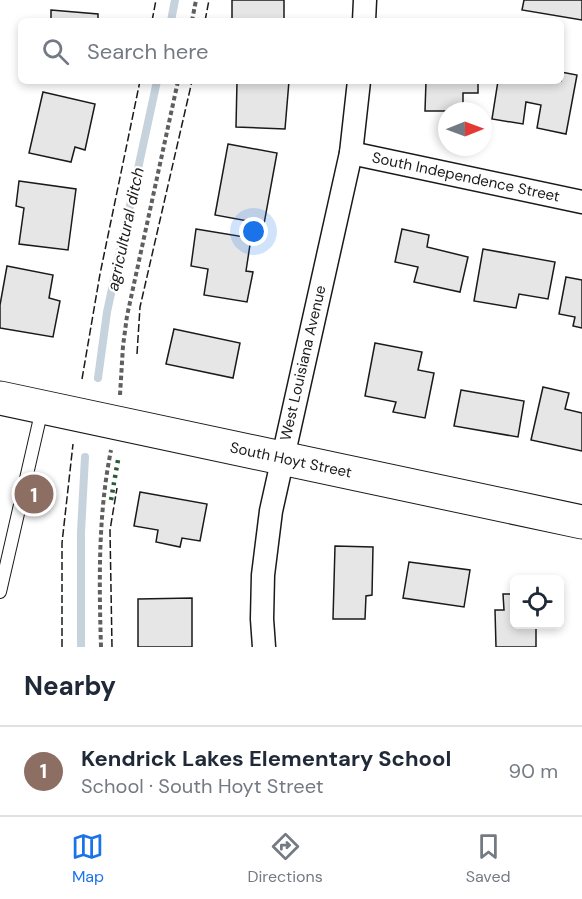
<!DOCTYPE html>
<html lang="en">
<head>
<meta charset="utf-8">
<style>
  body { margin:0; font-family:"DM Sans",sans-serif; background:#f6f6f7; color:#1f2937 }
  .controls { position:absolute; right:18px; bottom:18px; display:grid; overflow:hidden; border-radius:9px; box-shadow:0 3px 9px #0003 }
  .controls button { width:54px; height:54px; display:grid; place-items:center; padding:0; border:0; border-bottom:2px solid #e0e1e3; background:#fff; color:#1f2937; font:30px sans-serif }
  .compass { position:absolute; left:438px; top:102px; width:54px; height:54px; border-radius:50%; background:#fff; box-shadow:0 3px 9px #0003; rotate:89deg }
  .you { position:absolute; left:254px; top:232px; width:21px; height:21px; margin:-15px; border:4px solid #fff; border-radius:50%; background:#1a73e8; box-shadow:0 0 0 9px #1a73e833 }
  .badge { display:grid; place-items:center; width:39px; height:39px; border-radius:50%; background:#1a73e8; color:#fff; font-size:20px; font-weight:700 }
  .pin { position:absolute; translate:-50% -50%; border:3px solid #fff; box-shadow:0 2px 6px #0006 }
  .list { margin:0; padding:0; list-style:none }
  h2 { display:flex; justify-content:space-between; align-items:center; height:78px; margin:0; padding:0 24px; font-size:26px }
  h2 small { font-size:20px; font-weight:400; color:#747a83 }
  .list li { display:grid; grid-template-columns:39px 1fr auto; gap:18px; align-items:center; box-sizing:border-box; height:90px; padding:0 24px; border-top:2px solid #e0e1e3 }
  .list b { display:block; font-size:22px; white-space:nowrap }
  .list p { margin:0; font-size:20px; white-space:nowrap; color:#747a83 }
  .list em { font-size:20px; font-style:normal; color:#747a83 }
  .icon { flex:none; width:33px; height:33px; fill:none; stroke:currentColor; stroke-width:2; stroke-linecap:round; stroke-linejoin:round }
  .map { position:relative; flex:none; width:582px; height:647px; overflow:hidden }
  .search { position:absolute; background:#fff; box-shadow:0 3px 9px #0003; left:18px; right:18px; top:18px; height:66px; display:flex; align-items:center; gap:15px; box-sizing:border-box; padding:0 21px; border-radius:9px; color:#747a83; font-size:22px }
  .sheet { height:168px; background:#fff }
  nav { display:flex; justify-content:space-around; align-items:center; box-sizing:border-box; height:84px; border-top:2px solid #e0e1e3; background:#fff; font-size:16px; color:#747a83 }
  nav a { display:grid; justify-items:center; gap:3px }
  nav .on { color:#1a73e8 }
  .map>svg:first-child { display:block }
</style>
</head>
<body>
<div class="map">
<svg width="582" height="647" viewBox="0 0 582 647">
  <rect width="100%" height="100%" fill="#fff"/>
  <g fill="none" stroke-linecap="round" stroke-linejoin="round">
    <!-- stream -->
    <g stroke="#c6d2dc" stroke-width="8">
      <path d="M171,21L175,0"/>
      <path d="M98,378L107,312L157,81"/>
      <path d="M81,647V532L85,457"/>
    </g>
  </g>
  <!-- building -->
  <g fill="#e6e6e6" stroke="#1a1a1a" stroke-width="1.5">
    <rect x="232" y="0" width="52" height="21"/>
    <path d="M524,0H582V20L522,10Z"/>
    <path d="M51,10L98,14V21H51Z"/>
    <path d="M561,72L577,75L566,134L537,128L541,105L526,102L523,124L492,119L498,81H561Z"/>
    <path d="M237,81H289L285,129L236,127Z"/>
    <path d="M426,81H478V93H463V111H425Z"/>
    <path d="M43,92L95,104L85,150L75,147L71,162L29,153Z"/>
    <path d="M228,144L277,153L264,224L215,215Z"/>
    <path d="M19,181L76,189L68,250L19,244L24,208L16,206Z"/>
    <path d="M196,229L251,238L246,271L253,272L247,302L204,295L208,269L191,266Z"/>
    <path d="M402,229L429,235L427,247L468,257L460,292L414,282L418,267L395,262Z"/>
    <path d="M483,249L555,262L548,299L519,294L516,308L474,301Z"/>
    <path d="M7,266L53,275L49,298L60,301L53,337L0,328V305Z"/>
    <path d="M566,277L582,280V328L573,326L575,317L559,314Z"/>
    <path d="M174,329L240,343L233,378L166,364Z"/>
    <path d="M375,343L422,352L418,370L434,373L425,418L393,412L396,402L365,396Z"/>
    <path d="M543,387L569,393L565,409L582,413V451L531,440Z"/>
    <path d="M461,390L524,401L518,437L454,426Z"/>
    <path d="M140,492L207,504L200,541L182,538L180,547L156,542L158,530L134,526Z"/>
    <path d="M335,546L373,547L372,595L366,596L365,619H333Z"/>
    <path d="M409,562L470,570L464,607L403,598Z"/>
    <path d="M503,594H514V624H536V647H496L495,610H504Z"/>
    <path d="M192,598V647H138V599Z"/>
  </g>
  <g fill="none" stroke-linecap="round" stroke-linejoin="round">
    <defs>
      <path id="lane" d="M0,592L42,409"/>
      <g id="street">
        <path d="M364,21L365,0"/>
        <path d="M351,153L582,202"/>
        <path d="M264,647L262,619L263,575L271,511L351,153L359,81"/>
      </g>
      <path id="secondary" d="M0,398L582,522"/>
    </defs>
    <!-- lane casing -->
    <use href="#lane" stroke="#1a1a1a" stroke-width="14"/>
    <!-- street casing -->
    <use href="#street" stroke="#1a1a1a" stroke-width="25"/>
    <!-- secondary casing -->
    <use href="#secondary" stroke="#1a1a1a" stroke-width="35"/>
    <!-- path -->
    <g stroke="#5f5f5f" stroke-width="4" stroke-dasharray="4.5 3" stroke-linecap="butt">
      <path d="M192,21L196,0"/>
      <path d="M120,395L123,346L127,316L178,81"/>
      <path d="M101,647C99,581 98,515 111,450"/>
    </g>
    <!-- lane -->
    <use href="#lane" stroke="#fff" stroke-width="12"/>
    <!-- street -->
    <use href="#street" stroke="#fff" stroke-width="22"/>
    <!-- secondary -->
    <use href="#secondary" stroke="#fff" stroke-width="33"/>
    <!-- hedge -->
    <path stroke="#2b5a34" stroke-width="4.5" stroke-dasharray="3 4.5" stroke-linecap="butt" d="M111,500L118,460"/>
    <!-- fence -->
    <g stroke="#1a1a1a" stroke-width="1.5" stroke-dasharray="8 3" stroke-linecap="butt">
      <path d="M152,21L156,0"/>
      <path d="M205,21L209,0"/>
      <path d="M137,354L140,307L192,81"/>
      <path d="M82,379L100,274L140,81"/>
      <path d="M62,647V543L73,444"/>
      <path d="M112,647L110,530L117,488"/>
    </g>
  </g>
  <g text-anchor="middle" stroke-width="4.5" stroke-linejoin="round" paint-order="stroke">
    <!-- street labels -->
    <g font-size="15" fill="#1a1a1a" stroke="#fff">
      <text transform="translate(466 177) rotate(12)" y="5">South Independence Street</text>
      <text transform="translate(303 363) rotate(-77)" y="5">West Louisiana Avenue</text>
      <text transform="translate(291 460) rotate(12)" y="5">South Hoyt Street</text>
    </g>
    <!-- water labels -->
    <g font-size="16" font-style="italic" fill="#1a1a1a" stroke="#fff">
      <text transform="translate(125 229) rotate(-78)" y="6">agricultural ditch</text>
    </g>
  </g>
</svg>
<div class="controls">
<button><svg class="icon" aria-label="locate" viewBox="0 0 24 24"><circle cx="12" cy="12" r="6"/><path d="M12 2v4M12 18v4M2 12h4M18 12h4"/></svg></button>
</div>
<svg class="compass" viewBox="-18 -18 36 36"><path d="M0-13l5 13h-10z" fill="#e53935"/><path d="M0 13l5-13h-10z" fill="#747a83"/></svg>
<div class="you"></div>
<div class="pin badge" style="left:34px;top:494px;background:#8d6e63">1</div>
<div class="search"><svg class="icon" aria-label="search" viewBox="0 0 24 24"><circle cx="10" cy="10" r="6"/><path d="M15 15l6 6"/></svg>Search here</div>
</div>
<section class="sheet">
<h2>Nearby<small></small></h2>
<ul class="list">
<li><span class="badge" style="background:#8d6e63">1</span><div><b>Kendrick Lakes Elementary School</b><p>School · South Hoyt Street</p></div><em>90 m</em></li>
</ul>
</section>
<nav>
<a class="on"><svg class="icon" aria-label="map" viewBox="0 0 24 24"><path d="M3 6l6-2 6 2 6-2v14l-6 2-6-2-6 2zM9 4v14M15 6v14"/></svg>Map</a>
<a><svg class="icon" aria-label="directions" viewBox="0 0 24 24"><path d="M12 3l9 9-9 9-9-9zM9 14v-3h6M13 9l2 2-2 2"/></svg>Directions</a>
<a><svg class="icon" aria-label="saved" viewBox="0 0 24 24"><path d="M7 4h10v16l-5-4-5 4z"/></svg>Saved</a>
</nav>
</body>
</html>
